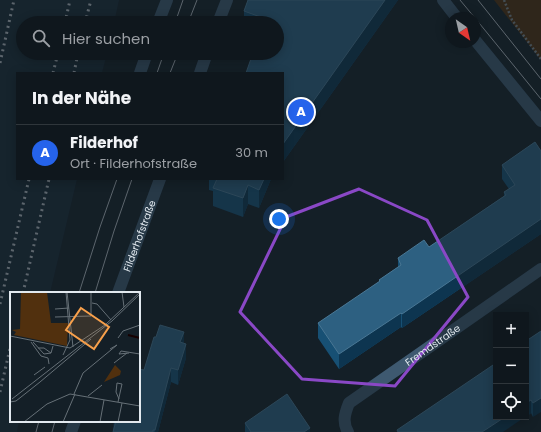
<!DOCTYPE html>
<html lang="de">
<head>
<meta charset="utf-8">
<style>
  body { margin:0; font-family:Poppins,sans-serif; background:#182026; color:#f1f3f6 }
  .controls { position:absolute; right:12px; bottom:12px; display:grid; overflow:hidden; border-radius:0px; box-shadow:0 2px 10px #0003 }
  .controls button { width:36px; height:36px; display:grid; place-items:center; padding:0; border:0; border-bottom:1px solid #2f363b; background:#0f171d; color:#f1f3f6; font:20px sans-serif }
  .compass { position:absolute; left:445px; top:12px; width:36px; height:36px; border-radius:50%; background:#0f171d; box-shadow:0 2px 10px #0003; rotate:146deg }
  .you { position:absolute; left:279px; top:219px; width:14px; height:14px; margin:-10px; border:3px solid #fff; border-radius:50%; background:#1a73e8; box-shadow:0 0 0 6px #1a73e833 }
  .badge { display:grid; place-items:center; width:26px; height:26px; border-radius:50%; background:#2563eb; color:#fff; font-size:13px; font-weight:700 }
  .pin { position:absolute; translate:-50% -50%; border:2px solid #fff; box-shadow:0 1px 4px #0006 }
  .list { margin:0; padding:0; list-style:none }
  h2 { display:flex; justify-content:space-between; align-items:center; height:52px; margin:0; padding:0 16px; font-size:17px }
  h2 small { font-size:13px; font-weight:400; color:#9b9fa4 }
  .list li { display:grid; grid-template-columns:26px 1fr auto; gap:12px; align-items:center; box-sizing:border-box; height:56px; padding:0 16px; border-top:1px solid #2f363b }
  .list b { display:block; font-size:15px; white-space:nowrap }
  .list p { margin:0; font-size:13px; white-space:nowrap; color:#9b9fa4 }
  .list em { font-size:13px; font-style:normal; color:#9b9fa4 }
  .icon { flex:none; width:22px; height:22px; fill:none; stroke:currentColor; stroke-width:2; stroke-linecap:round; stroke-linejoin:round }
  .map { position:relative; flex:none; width:541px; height:432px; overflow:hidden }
  .search { position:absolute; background:#0f171d; box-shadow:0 2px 10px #0003; left:16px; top:16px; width:268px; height:44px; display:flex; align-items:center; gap:10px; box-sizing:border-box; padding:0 14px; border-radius:22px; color:#9b9fa4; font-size:15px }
  .panel { position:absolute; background:#0f171d; box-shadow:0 2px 10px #0003; left:16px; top:72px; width:268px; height:108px; border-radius:0px }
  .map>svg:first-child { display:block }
</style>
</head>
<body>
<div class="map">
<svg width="541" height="432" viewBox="0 0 541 432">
  <rect width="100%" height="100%" fill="#141f27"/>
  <!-- built -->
  <path fill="#1a2a37" d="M0,0H119L114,23H23V53H107L102,73H17V179H77L50,293H11V421H19L17,432H0Z"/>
  <!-- green -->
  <path fill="#51300e" d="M494,0H541V60Z"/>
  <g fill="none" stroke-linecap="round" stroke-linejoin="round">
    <!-- path -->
    <path stroke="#7d868d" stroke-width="2.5" stroke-dasharray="2 2" stroke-linecap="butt" d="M504,0L512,20L541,59"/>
    <!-- minor -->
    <g stroke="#3e5970" stroke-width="12">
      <path d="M443,0L457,18"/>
      <path d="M158,23L167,0"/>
      <path d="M218,23L227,0"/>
      <path d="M475,40L541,121"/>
      <path d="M140,73L147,53"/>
      <path d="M200,73L207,53"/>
      <path id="s1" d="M118,293L160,179"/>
      <path d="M71,432L75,421"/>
      <path id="s2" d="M348,432C342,422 345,413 349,403L541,269"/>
    </g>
    <!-- tram -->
    <g stroke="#b4bbc2" stroke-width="1">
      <path d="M460,0L475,18"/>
      <path d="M478,0L541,79"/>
      <path d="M475,18L541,99"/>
      <path d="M175,23L183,0"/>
      <path d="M188,23L197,0"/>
      <path d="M157,73L164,53"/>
      <path d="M170,73L178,53"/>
      <path d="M79,293L100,227L117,179"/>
      <path d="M95,293L114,231L132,179"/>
      <path d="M36,432L39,421"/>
      <path d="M52,432L55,421"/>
    </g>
    <!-- rail -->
    <g stroke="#b4bbc2" stroke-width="3" stroke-dasharray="2 4" stroke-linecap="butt">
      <path d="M65,23L70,0"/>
      <path d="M85,23L91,0"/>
      <path d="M0,63L14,0"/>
      <path d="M53,73L58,53"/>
      <path d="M74,73L78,53"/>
      <path d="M23,293L49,179"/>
      <path d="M0,304L29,179"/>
      <path d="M0,392L11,344"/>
    </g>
  </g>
  <!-- wall -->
  <g fill="#175074">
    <path d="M248,0H398L283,162L277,23H244V11Z"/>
    <path d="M535,142L541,234L402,328L401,327L339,369L318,338V323L379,282V280L398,267V258L429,247L504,196V192L509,189L502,179V165Z"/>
    <path d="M209,179H271L259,208L248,204L243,217L213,206V191L209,190Z"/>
    <path d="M541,331L533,417L531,413L526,417V341Z"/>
    <path d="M184,343L186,358L178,385L171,382L158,432H113L114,421H139L144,370Z"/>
    <path d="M245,423L310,432H245Z"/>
  </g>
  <!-- shaded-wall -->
  <g fill="#0d3550">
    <path d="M385,0H398L283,162V144Z"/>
    <path d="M264,179H271L259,208V190Z"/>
    <path d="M248,185V204L243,217V198Z"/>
    <path d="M541,219V234L402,328V314Z"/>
    <path d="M401,313V327L339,369V354Z"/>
    <path d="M184,332V346L180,342Z"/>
    <path d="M186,344V358L178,385V370Z"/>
    <path d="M171,368V382L158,432H155Z"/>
    <path d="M541,398V412L533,417V403Z"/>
    <path d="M531,400V413L526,417V403Z"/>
    <path d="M505,417H525L503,432H482Z"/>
    <path d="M310,428V432H304Z"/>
  </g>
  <!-- building -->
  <g fill="#2d6081" stroke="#497693">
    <path d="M248,0H385L283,144V73H246L253,53H277V23H265L266,19L244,11Z"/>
    <path d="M535,142L541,151V219L402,314L401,313L339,354L318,323L380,281L379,280L401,265L398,258L424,240L429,247L506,195L504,192L515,185L502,165Z"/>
    <path d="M217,179H264L259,190L248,185L243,198L213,188Z"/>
    <path d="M160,325L184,332L180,342L186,344L178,370L171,368L155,430H153V432H113L116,421H139V369L144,370L154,337H156Z"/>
    <path d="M541,331V398L533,403L531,400L526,403V341Z"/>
    <path d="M496,363V417H505L482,432H398L397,430Z"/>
    <path d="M287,394L310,428L304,432H251L245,423Z"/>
  </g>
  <!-- marked area -->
  <path d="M0 0H541V432H0ZM359,189L427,220L468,297L395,386L302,379L240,312L286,217Z" fill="#141f27" fill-opacity=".55" fill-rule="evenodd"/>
  <path fill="none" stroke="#8a48c6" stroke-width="3" stroke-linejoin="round" d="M359,189L427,220L468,297L395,386L302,379L240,312L286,217Z"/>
  <g text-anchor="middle" stroke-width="3.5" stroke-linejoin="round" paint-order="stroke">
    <!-- street labels -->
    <g font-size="10" fill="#e2e9ef" stroke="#141f27">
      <text dy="4" stroke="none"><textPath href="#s1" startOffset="61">Filderhofstraße</textPath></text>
      <text dy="4" stroke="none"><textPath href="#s2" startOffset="132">Fremdstraße</textPath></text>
    </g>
  </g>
  <!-- overview -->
  <g transform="translate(10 292)">
    <rect width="130" height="130" fill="#141f27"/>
    <path d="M11,0H37L41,31H58L57,54L4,43L6,40L2,38L10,37ZM105,73L111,79L110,83L94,90Z" fill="#51300e"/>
    <path fill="none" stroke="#160000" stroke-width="2" d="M118,43L130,46"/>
    <path fill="none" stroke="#667077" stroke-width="1" d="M57,0L63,55M112,0L114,15M82,11L87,12L101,28M45,17L59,16M45,25L81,24V0M0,29V0M0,44L60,56L95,33L130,0M108,46L113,39L130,33M21,50L31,64L38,66L39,72M23,50L34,62L41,61L43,54M28,56H34L41,61M119,61L109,62L111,59L130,62M53,63L60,48L56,0M104,71L117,61M24,83L35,75M64,102L73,81L107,53L100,57M78,104L92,93M2,107L102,29L130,2M0,110L6,109L30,90L81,47M108,110L112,92L107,91L106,100L109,107M14,130L37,112L60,102L130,114M53,130L65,102M90,130L94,108M108,130L112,111"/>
    <path fill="#f8a04b" fill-opacity="0.15" stroke="#f8a04b" stroke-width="2" d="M71,16L99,35L84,57L56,38Z"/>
    <rect width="130" height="130" fill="none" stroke="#e2e9ef" stroke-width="2"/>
  </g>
</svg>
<div class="controls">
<button>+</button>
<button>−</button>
<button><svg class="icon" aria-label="locate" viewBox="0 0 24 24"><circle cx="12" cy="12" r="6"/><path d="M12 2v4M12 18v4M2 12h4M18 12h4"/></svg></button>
</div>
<svg class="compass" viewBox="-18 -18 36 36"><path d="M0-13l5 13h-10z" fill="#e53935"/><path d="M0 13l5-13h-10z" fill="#9b9fa4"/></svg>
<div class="you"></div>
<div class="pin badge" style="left:301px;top:112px">A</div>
<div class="search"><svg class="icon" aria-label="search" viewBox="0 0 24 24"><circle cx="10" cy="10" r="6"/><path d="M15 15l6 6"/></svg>Hier suchen</div>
<section class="panel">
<h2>In der Nähe<small></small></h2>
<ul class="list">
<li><span class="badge">A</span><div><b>Filderhof</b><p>Ort · Filderhofstraße</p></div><em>30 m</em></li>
</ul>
</section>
</div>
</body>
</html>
